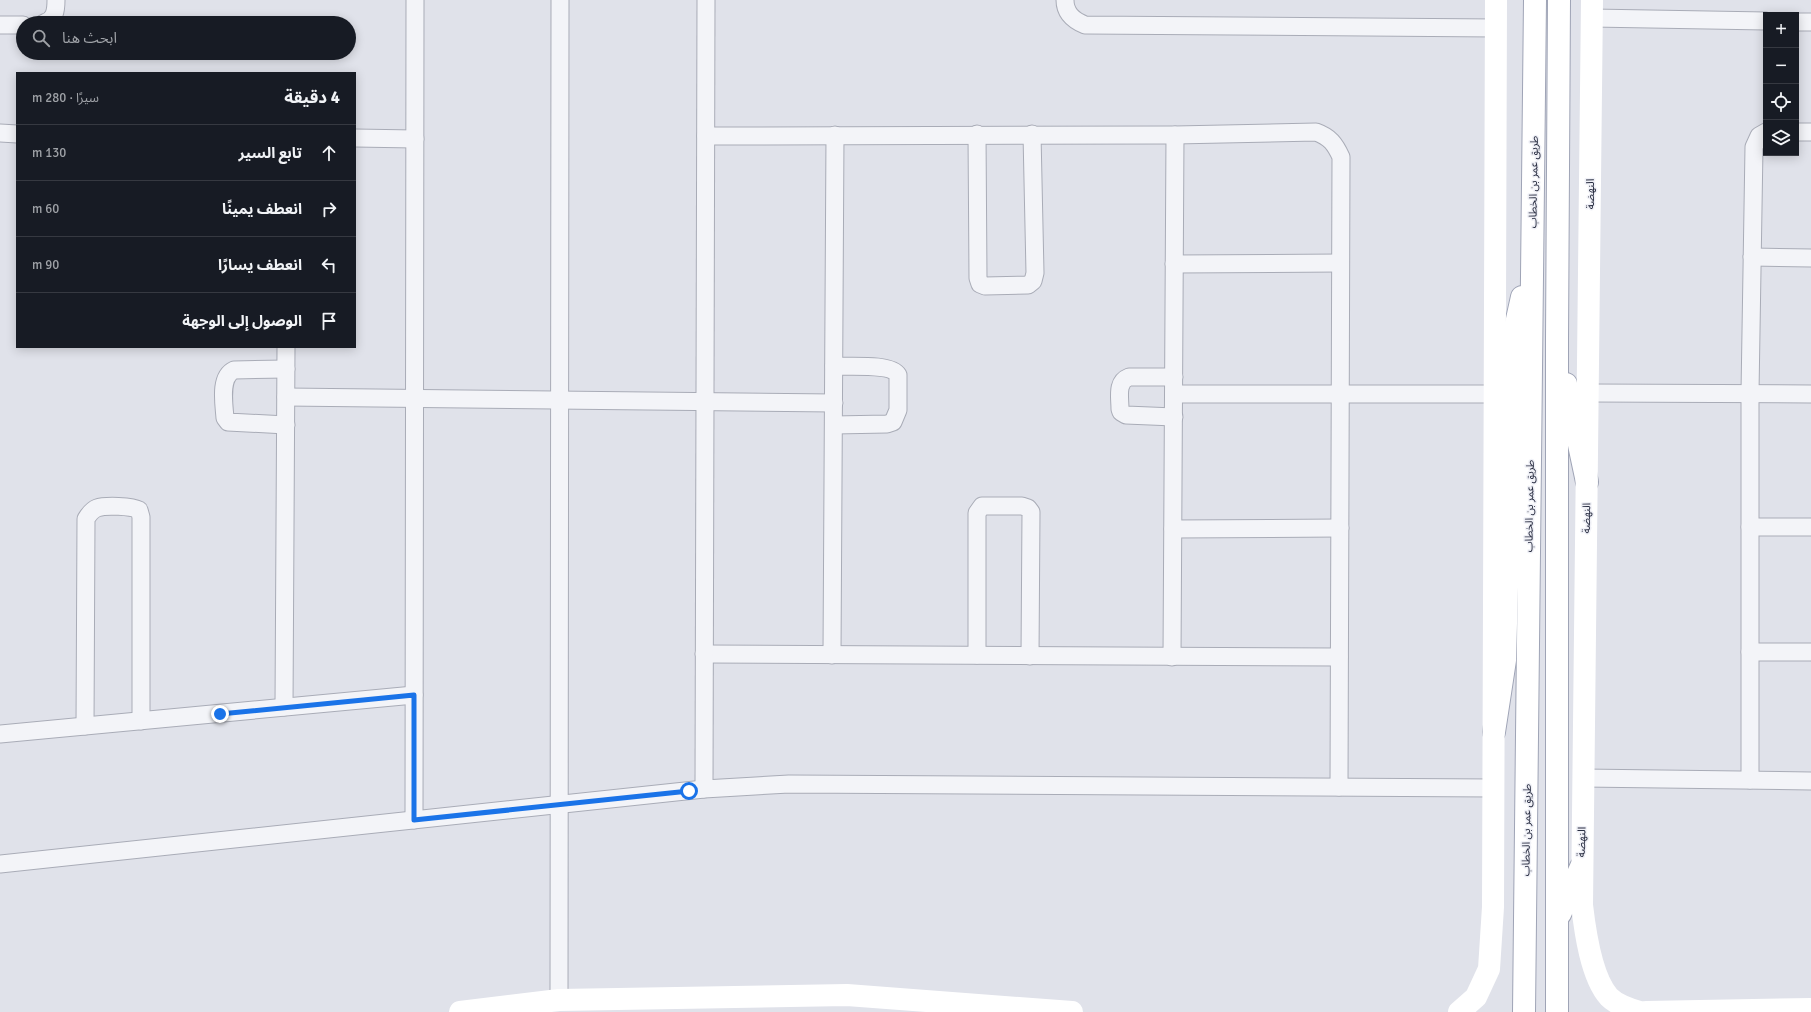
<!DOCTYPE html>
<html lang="ar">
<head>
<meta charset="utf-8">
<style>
  body { margin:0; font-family:Signika,"Noto Sans Arabic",sans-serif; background:#20242c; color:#f1f3f6; direction:rtl }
  .controls { position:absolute; right:12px; top:12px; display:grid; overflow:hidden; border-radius:0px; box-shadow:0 2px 10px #0003 }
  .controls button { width:36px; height:36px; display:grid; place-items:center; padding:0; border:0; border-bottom:1px solid #363941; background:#171b24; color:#f1f3f6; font:20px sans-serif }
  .stop { position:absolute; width:12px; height:12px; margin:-9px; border:3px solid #1a73e8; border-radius:50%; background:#fff }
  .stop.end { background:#1a73e8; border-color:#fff; box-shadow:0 1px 4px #0008 }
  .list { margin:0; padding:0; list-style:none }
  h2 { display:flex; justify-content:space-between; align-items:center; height:52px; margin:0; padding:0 16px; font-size:17px }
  h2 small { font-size:13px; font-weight:400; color:#9ea1a6 }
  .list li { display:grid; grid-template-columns:26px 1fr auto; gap:12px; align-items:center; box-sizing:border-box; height:56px; padding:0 16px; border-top:1px solid #363941 }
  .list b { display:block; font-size:15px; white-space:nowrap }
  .list em { font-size:13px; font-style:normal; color:#9ea1a6 }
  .icon { flex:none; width:22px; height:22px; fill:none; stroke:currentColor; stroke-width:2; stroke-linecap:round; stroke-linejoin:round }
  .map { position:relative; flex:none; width:1811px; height:1012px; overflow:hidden; direction:ltr }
  .search { position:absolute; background:#171b24; box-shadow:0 2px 10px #0003; left:16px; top:16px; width:340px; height:44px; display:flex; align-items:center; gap:10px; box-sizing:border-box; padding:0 14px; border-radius:22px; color:#9ea1a6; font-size:15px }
  .panel { position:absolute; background:#171b24; box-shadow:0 2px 10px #0003; left:16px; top:72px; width:340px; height:276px; border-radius:0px; direction:rtl }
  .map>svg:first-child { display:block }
</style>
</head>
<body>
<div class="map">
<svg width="1811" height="1012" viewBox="0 0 1811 1012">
  <rect width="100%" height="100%" fill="#e0e2ea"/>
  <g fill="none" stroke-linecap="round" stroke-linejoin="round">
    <defs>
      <g id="street">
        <path d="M1065,0C1065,13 1073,20 1085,25L1496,28"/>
        <path d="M1592,18L1766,21"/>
        <path d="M1796,22H1811"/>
        <path d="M44,23C55,20 56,10 56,0"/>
        <path d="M0,25H23"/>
        <path d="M1796,132H1811"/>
        <path d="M0,133L17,134"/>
        <path d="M977,134L978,278L980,284L985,286L1028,285L1033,281L1035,273L1032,134"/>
        <path d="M706,136L1175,135L1316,132C1330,137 1335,144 1341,157L1339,787"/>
        <path d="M355,138L415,139"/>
        <path d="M1752,257L1811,258"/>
        <path d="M1174,264L1340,263"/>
        <path d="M1589,393L1811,394"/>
        <path d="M1174,394H1495"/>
        <path d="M286,397L834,403"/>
        <path d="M1174,417L1126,415L1121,412L1120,409C1120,397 1116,382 1129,377H1174"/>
        <path d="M286,425L228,422L225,418C224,404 219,377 234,370L286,369"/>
        <path d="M834,425L887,424L893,422L898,410V375C891,363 848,367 834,366"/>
        <path d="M1750,527H1811"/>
        <path d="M1173,529L1340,528"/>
        <path d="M1750,652H1811"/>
        <path d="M704,654L1339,657"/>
        <path d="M832,655L835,135"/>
        <path d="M977,655V513L982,506H1022L1028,508L1031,512L1030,656"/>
        <path d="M1172,657L1175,135"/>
        <path d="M284,707L286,347"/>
        <path d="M85,726L86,519C89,514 92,510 97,508C105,505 132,506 139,510L141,517V721"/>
        <path d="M0,734L414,695"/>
        <path d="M1583,778L1811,781"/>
        <path d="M1750,780V393L1754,147L1759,136L1766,132"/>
        <path d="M704,789L706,0"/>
        <path d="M414,820L415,0"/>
        <path d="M0,864L704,789L789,784L1494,788"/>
        <path d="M559,1000L560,0"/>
      </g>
      <g id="primary">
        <path d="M1566,384L1587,482"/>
        <path d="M1494,732L1505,660L1514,333L1522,297"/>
        <path d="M1560,914L1581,867"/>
        <path d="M1524,1012L1535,0"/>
        <path d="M1557,1012V340L1559,0"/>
      </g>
    </defs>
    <!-- street casing -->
    <use href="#street" stroke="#a9acb7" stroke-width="19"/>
    <!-- primary casing -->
    <use href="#primary" stroke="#9fa4b6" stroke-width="24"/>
    <!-- street -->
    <use href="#street" stroke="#f3f4f8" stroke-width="17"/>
    <!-- secondary -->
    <g stroke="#fff" stroke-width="22">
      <path d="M1592,0L1582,905C1585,931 1591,977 1609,997C1617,1005 1629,1009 1640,1012"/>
      <path d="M460,1012L559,1000L847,995L1072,1012"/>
      <path d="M1459,1012L1476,997L1489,969L1493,907L1496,0"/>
      <path d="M1646,1012L1811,1009"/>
    </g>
    <!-- primary -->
    <use href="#primary" stroke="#fff" stroke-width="22"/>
  </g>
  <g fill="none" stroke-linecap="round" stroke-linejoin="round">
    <!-- route -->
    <path stroke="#1a73e8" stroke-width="5" d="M220,714L414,695V820L689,791"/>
  </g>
  <g text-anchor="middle" stroke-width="3" stroke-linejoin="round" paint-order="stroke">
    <!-- street labels -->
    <g font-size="11" fill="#282d41" stroke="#f0f1f7">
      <text transform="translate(1533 182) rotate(-89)" y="4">طريق عمر بن الخطاب</text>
      <text transform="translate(1590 194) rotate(-90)" y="4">النهضة</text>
      <text transform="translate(1529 506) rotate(-89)" y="4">طريق عمر بن الخطاب</text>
      <text transform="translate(1586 518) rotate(-89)" y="4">النهضة</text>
      <text transform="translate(1526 830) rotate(-89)" y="4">طريق عمر بن الخطاب</text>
      <text transform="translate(1581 842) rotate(-88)" y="4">النهضة</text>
    </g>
  </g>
</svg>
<div class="controls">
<button>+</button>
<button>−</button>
<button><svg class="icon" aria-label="locate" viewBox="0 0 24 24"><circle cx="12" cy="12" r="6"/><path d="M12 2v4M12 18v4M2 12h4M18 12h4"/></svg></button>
<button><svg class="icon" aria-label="layers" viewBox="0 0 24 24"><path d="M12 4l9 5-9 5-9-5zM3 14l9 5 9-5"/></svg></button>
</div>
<div class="stop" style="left:689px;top:791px"></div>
<div class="stop end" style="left:220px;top:714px"></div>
<div class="search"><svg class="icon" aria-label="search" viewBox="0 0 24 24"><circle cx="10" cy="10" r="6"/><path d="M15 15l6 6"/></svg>ابحث هنا</div>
<section class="panel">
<h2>4 دقيقة<small>سيرًا · 280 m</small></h2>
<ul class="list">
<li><svg class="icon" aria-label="ahead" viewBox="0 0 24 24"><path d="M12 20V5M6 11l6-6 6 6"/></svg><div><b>تابع السير</b></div><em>130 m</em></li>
<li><svg class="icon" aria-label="right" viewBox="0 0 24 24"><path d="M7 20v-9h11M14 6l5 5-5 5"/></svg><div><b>انعطف يمينًا</b></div><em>60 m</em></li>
<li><svg class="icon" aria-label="left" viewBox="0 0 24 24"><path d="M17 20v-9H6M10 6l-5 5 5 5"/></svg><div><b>انعطف يسارًا</b></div><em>90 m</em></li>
<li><svg class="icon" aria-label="arrive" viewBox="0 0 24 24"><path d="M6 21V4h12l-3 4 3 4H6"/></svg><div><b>الوصول إلى الوجهة</b></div></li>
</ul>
</section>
</div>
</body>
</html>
